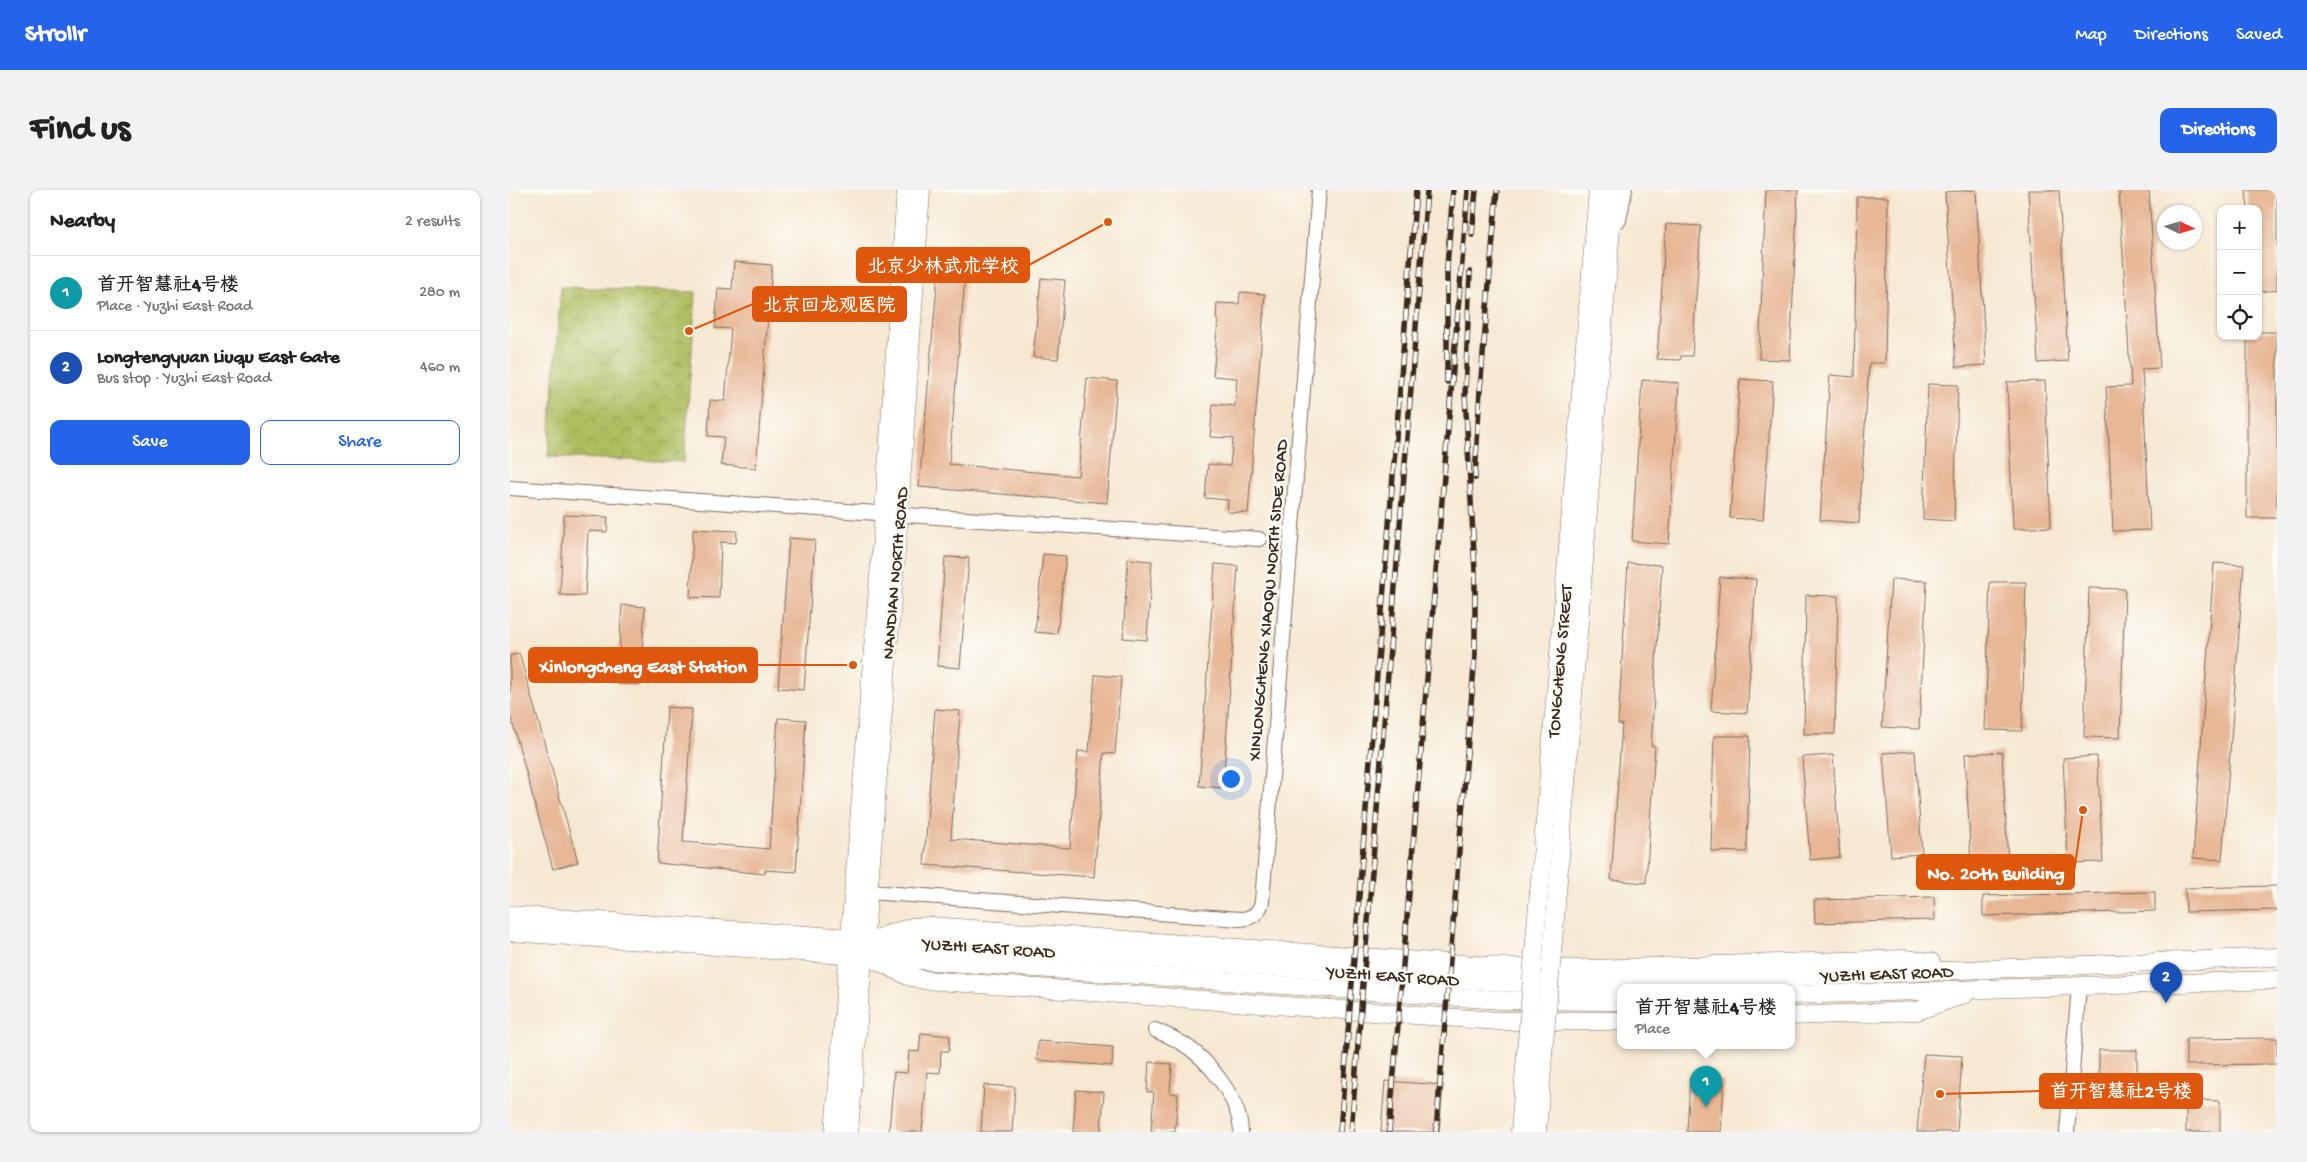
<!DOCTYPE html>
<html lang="en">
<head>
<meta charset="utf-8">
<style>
  body { margin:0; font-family:"Gochi Hand","LXGW WenKai TC",sans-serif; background:#f2f2f2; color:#222 }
  .controls { position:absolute; right:15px; top:15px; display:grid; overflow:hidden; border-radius:10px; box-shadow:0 1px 4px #0004 }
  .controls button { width:45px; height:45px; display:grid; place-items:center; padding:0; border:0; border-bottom:1px solid #e0e0e0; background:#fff; color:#222; font:25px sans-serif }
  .compass { position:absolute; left:1647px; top:15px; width:45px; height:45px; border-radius:50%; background:#fff; box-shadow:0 1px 4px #0004; rotate:94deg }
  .you { position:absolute; left:720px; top:588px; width:18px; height:18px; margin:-12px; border:4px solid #fff; border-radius:50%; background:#1a73e8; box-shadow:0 0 0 8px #1a73e833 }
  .badge { display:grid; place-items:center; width:32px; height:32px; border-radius:50%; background:#2563eb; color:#fff; font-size:16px; font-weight:700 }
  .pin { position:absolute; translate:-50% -41px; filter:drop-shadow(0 1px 2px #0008) }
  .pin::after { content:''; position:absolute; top:26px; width:18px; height:15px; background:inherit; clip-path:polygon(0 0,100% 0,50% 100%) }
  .popup { position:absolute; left:1107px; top:794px; width:178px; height:65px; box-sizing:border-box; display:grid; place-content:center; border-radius:10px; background:#fff; filter:drop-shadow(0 1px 4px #0005); font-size:16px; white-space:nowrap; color:#767676 }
  .popup b { font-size:19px; color:#222 }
  .popup::after { content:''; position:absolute; left:50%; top:100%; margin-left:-10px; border:10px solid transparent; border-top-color:#fff }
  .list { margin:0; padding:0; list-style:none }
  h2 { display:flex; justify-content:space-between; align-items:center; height:65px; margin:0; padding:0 20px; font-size:21px }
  h2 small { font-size:16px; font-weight:400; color:#767676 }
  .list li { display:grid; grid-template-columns:32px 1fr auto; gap:15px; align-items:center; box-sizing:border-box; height:75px; padding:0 20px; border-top:1px solid #e0e0e0 }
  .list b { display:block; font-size:19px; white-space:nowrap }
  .list p { margin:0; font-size:16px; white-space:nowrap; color:#767676 }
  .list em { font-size:16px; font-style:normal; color:#767676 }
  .actions { display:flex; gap:10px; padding:15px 20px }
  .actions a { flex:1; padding:11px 0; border:1px solid #2563eb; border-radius:10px; text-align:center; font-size:18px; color:#2563eb }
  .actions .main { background:#2563eb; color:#fff }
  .icon { flex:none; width:28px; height:28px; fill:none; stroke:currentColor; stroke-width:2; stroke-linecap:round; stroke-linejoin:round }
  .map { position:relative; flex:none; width:1767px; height:942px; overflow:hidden; border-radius:10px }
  header { display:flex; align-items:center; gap:30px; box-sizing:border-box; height:70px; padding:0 25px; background:#2563eb; color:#fff }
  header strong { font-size:24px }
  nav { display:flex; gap:28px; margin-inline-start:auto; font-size:18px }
  .intro { display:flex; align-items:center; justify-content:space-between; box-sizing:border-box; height:120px; padding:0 30px }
  h1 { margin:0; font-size:35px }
  .button { padding:12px 22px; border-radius:10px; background:#2563eb; color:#fff; font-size:18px; font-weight:700 }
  main { display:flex; gap:30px; padding:0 30px }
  aside { flex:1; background:#fff; border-radius:10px; box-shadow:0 1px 4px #0004 }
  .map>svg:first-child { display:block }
</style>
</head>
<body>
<header>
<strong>Strollr</strong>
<nav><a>Map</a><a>Directions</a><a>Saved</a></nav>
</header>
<div class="intro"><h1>Find us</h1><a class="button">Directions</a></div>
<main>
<aside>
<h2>Nearby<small>2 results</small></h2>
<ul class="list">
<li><span class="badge" style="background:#0f9aa8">1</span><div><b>首开智慧社4号楼</b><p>Place · Yuzhi East Road</p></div><em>280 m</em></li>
<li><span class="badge" style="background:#1a4fb4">2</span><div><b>Longtengyuan Liuqu East Gate</b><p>Bus stop · Yuzhi East Road</p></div><em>460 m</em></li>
</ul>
<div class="actions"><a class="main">Save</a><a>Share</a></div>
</aside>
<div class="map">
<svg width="1767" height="942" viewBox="0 0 1767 942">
  <defs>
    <pattern id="park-crowns" width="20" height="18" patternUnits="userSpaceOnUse" patternTransform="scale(1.25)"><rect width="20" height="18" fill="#aebe60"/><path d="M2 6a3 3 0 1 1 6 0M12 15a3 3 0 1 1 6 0" fill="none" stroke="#8f9b4f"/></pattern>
  </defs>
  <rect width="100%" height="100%" fill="#fdfcf7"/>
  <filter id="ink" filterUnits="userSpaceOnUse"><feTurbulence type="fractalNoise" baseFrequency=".02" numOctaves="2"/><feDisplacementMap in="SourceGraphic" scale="10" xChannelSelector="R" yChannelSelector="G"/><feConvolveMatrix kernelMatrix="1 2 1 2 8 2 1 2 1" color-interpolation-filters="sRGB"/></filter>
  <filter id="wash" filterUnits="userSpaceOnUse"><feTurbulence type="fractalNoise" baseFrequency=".0096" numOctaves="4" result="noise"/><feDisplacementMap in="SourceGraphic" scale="20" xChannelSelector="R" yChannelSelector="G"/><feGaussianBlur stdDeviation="1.12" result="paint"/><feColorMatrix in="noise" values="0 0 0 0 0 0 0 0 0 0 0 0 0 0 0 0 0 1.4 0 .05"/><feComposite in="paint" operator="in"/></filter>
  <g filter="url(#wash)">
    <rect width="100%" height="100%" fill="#f6e8d2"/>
    <!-- park -->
    <path fill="url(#park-crowns)" stroke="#74743f" d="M51,97L186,102L174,272L38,267Z"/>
    <g id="blocks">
      <!-- building -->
      <g fill="#e7b796">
        <path d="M1256,0H1288L1280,170L1249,169Z"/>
        <path d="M1466,0L1476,175L1446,177L1435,2Z"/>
        <path d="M1518,0H1549L1558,171L1528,173Z"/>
        <path d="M1609,0H1639L1650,178L1632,179L1640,340L1603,341L1596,197L1621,196Z"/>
        <path d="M1736,0H1767V100L1748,102V19H1738Z"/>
        <path d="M1347,7H1378L1375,173H1359L1349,333L1310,330L1320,185L1344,187Z"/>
        <path d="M1156,34L1191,36L1182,166H1171L1170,170L1147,169Z"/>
        <path d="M224,72L262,75L246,278L211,275L214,247L198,246L200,210L215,211L221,139L205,138L208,98L222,99Z"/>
        <path d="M429,73L456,76L439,274L568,286L577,188L607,191L597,313L409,297Z"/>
        <path d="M531,88L555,90L548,169L523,167Z"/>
        <path d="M730,102L755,104L738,323L717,322L718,310L695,308L698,274L720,276L723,248L700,247L703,214L725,216L727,188L703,186L708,130L706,129L707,113L729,114Z"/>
        <path d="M1748,142H1767V328H1737V146H1748Z"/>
        <path d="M1230,189L1263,191L1253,330L1220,328Z"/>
        <path d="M1132,190L1169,193L1159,354L1122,351Z"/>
        <path d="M1535,191L1541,337L1503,339L1497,192Z"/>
        <path d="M1418,194L1448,195L1444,331L1413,329Z"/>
        <path d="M54,325L98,327L97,342L78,341L75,406L50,405Z"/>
        <path d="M183,339L227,341L226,353L211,352L209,408L180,407Z"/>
        <path d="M279,348L305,350L294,500L268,498Z"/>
        <path d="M533,364L556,366L547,444L525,442Z"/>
        <path d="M435,367L459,368L450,478L427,476Z"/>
        <path d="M618,369L642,371L637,450L613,448Z"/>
        <path d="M1118,373L1152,375L1141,556H1145L1136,693L1101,690L1112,534H1108Z"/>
        <path d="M1704,373L1734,375L1712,670L1683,668Z"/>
        <path d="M705,374L728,376L713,598L689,596Z"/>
        <path d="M1210,387L1246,389L1237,523L1201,521Z"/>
        <path d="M1381,389L1417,391L1409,539L1372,537Z"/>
        <path d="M1480,392H1516L1512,541L1475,540Z"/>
        <path d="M1579,398L1615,399L1610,548L1574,547Z"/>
        <path d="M1296,405L1328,406L1325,544H1294Z"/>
        <path d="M112,415L135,417L130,495L107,494Z"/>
        <path d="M9,463L68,672L43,679L0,524V466Z"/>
        <path d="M585,485L611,487L605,564L594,563L584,687L414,675L425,519L450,521L441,649L560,658L568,561L579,562Z"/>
        <path d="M157,517L182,519L173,652L259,659L268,528L296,530L286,682L255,680V684L147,673Z"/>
        <path d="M1204,546H1240L1237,662L1201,661Z"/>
        <path d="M1405,561L1412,664L1381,666L1373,563Z"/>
        <path d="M1492,562L1498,672L1461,674L1455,564Z"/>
        <path d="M1323,565L1330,667L1300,670L1292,567Z"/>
        <path d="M1587,566L1593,672L1558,673L1553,568Z"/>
        <path d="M1767,696V720L1676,722L1675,698Z"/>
        <path d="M1645,702V721L1473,726V706Z"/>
        <path d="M1424,707L1425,730L1305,733L1304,710Z"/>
        <path d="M411,843L440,846L439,861H431L430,883L417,882L412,942H379L384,882L397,883L399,861L409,862Z"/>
        <path d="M1767,848V874L1676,875V849Z"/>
        <path d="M528,851L603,857L602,876L527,870Z"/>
        <rect x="1589" y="860" width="38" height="24"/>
        <path d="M1414,864L1452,866L1447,942H1407Z"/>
        <path d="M639,872L662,874L660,903L668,904L665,942H641L644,902H637Z"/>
        <path d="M1180,889L1214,891L1211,942H1177Z"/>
        <path d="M875,891L933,895L929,942H871Z"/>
        <path d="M474,895L505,897L502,942H471Z"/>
        <path d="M566,900L594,902L591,942H563Z"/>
        <path d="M1676,910L1710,911V942H1676Z"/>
      </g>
    </g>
  </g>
  <g filter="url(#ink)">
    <use href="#blocks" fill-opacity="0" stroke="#7c6c5d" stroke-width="1"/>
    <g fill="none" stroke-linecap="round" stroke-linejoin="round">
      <defs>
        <g id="minor">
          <path d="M1109,30L1115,0"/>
          <path d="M0,298L749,349"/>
          <path d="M359,702L730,729C742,729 750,722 752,711L809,0"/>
          <path d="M645,840C653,844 662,847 670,852C698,868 730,909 731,942"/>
          <path d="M1557,942L1569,796"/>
        </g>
        <g id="major">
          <path d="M0,725L992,792L1115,794L1767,767"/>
          <path d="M0,742L991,810L1111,811"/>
          <path d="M373,746L402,737L421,736L1021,779H1081L1394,769L1421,772"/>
          <path d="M1025,750L1088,0"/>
          <path d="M1043,752L1104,0"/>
          <path d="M368,771L398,786L414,790L989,831H1111"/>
          <path d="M1281,805L1767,790"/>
          <path d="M1281,826L1407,821L1455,804"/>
          <path d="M324,942L374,323L396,0"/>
          <path d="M339,942L389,324L411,0"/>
          <path d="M1010,942L1016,864"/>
          <path d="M1027,942L1033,866"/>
        </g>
      </defs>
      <!-- minor casing -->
      <use href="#minor" stroke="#7c6c5d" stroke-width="16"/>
      <!-- major casing -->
      <use href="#major" stroke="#7c6c5d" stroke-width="19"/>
      <!-- minor -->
      <use href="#minor" stroke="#fff" stroke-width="14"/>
      <!-- major -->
      <use href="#major" stroke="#fff" stroke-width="18"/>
      <defs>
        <g id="rail">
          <path d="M962,45L966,0"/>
          <path d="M937,192V77L943,0"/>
          <path d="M965,288L970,200L987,0"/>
          <path d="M830,942L906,0"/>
          <path d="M841,942L917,0"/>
          <path d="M879,942L958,0"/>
          <path d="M926,942L965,465V381L955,204L960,82"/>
        </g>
      </defs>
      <!-- rail casing -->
      <use href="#rail" stroke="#3b2a1e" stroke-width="5.5"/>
      <!-- rail -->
      <use href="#rail" stroke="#fdfcf7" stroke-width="4" stroke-dasharray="11" stroke-linecap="butt"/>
      <defs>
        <g id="major-bridge">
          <path d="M1016,864L1025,750"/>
          <path d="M1033,866L1043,752"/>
        </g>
      </defs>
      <!-- major-bridge casing -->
      <use href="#major-bridge" stroke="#7c6c5d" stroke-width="19" stroke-linecap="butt"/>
      <!-- major-bridge -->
      <use href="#major-bridge" stroke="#fff" stroke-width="18"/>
    </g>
  </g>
  <g text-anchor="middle" stroke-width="5" stroke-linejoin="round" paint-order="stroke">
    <!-- street labels -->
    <g font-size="18" fill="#3b2a1e" stroke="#fdfcf7">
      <text transform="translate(384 383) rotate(-85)" y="6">NANDIAN NORTH ROAD</text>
      <text transform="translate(757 410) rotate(-85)" y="6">XINLONGCHENG XIAOQU NORTH SIDE ROAD</text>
      <text transform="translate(1049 471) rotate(-85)" y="6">TONGCHENG STREET</text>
      <text transform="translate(479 757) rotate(4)" y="6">YUZHI EAST ROAD</text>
      <text transform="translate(1377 783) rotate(-2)" y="6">YUZHI EAST ROAD</text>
      <text transform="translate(883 785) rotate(4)" y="6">YUZHI EAST ROAD</text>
    </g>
  </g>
  <!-- callouts -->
  <path fill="none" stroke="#df570d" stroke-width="2" d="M598 32L519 75M179 141L243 114M343 475L247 475M1573 620L1564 682M1430 904L1530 901"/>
  <g fill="#df570d" stroke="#fdfcf7" stroke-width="2">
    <circle cx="598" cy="32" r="5"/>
    <circle cx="179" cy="141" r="5"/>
    <circle cx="343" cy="475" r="5"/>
    <circle cx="1573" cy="620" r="5"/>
    <circle cx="1430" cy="904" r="5"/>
  </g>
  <g fill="#df570d" stroke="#df570d" stroke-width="2">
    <rect x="347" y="58" width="172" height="34" rx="5"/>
    <rect x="243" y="97" width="153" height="34" rx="5"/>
    <rect x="19" y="458" width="228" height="34" rx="5"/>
    <rect x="1407" y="665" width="157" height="34" rx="5"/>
    <rect x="1530" y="884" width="162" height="34" rx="5"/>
  </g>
  <g font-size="19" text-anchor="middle" font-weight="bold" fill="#fff">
    <text x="433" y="82">北京少林武术学校</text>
    <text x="319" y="121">北京回龙观医院</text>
    <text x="133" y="482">Xinlongcheng East Station</text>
    <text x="1486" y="689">No. 20th Building</text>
    <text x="1611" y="907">首开智慧社2号楼</text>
  </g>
</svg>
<div class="controls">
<button>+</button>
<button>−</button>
<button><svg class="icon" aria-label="locate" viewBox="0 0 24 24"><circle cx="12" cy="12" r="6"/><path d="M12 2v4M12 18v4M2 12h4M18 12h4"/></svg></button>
</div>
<svg class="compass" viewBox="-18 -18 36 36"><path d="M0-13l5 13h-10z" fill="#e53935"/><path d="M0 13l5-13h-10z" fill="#767676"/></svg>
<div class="you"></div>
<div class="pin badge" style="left:1196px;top:917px;background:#0f9aa8">1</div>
<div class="popup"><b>首开智慧社4号楼</b>Place</div>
<div class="pin badge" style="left:1656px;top:813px;background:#1a4fb4">2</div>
</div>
</main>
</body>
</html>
